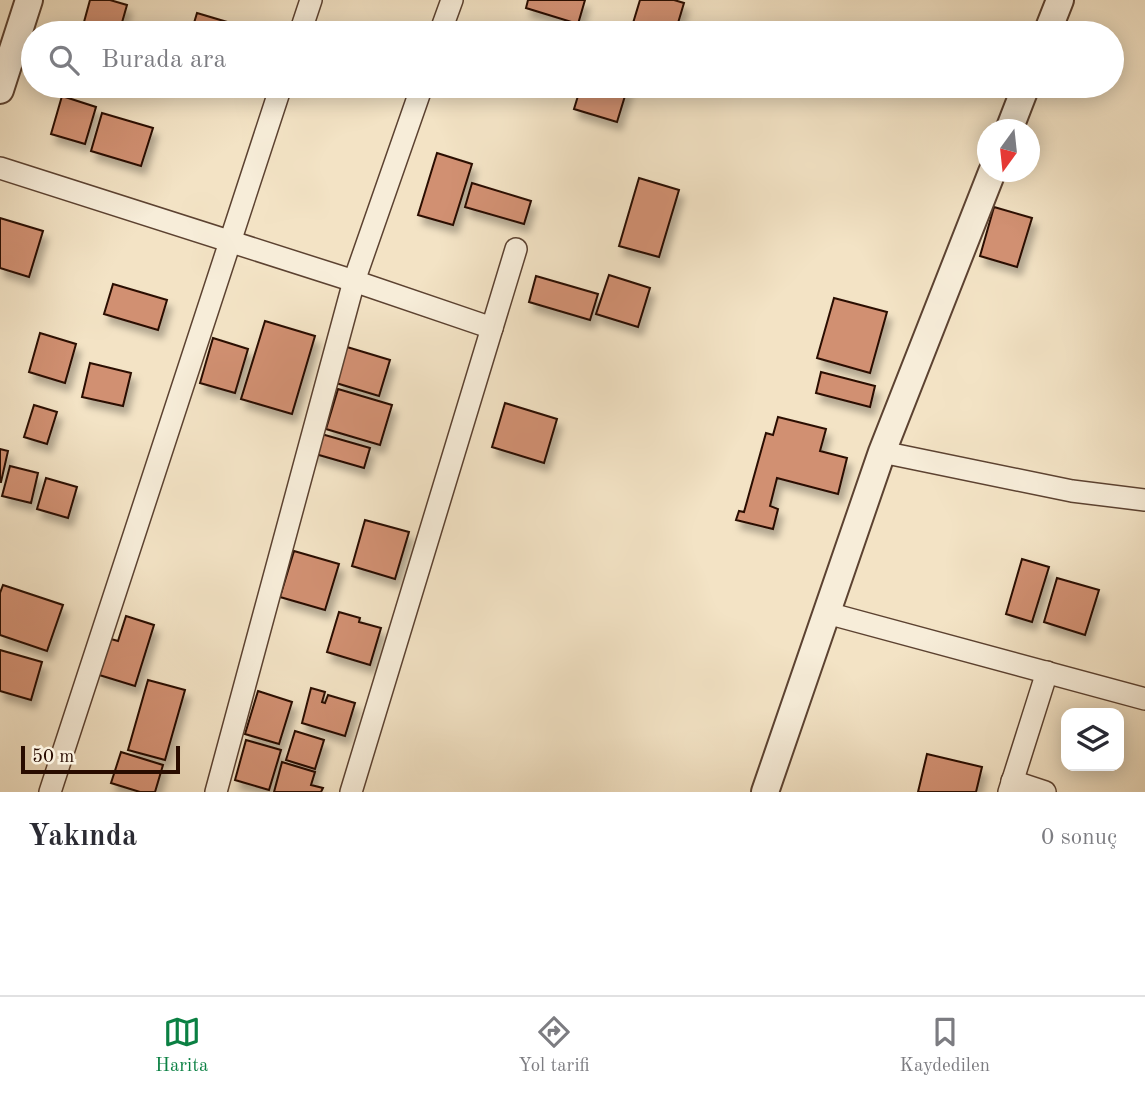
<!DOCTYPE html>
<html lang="tr">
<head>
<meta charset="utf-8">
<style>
  body { margin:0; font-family:"Old Standard TT",serif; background:#f7f7f7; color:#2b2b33 }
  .controls { position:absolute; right:21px; bottom:21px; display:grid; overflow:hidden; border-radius:14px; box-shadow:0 4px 18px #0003 }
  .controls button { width:63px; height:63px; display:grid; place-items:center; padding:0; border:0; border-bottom:2px solid #e1e1e2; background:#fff; color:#2b2b33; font:35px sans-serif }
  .compass { position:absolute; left:977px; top:119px; width:63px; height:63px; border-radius:50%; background:#fff; box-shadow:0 4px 18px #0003; rotate:195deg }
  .scale { position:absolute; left:21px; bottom:18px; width:159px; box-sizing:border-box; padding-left:7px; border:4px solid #290c00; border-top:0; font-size:19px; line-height:24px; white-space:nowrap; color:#290c00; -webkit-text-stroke:5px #f7edd9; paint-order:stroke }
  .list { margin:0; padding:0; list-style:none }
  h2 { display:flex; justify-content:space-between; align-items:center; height:91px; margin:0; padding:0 28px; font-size:30px }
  h2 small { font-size:23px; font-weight:400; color:#7c7c81 }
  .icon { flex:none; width:38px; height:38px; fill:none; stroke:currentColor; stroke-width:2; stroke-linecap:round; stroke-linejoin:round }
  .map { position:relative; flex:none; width:1145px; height:792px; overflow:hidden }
  .search { position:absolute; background:#fff; box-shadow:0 4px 18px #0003; left:21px; right:21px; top:21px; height:77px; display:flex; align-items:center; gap:18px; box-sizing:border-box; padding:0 24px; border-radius:38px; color:#7c7c81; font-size:26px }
  .sheet { height:203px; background:#fff }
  nav { display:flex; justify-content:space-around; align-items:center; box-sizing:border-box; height:98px; border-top:2px solid #e1e1e2; background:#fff; font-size:19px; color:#7c7c81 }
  nav a { display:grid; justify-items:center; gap:4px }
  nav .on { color:#0b8043 }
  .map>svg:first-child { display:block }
</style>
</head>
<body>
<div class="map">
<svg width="1145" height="792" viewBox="0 0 1145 792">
  <defs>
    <filter id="shadow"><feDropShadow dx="4.5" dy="8" stdDeviation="3.5" flood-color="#0004"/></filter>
  </defs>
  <rect width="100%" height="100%" fill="#f3e3c5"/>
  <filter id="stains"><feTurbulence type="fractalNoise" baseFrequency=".00286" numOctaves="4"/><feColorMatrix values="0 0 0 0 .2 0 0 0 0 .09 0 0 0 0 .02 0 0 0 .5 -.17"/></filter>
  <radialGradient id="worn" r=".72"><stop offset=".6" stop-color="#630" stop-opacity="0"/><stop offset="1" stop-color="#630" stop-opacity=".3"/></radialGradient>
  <!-- building -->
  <g fill="#d19072" stroke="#290c00" stroke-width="2" filter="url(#shadow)">
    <path d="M90,0H110L127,5L119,33H81Z"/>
    <path d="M528,0H585L578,24L526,8Z"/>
    <path d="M640,0H674L684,3L675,33H630Z"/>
    <path d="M197,13L244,27L242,33H191Z"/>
    <path d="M581,86H628L617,122L574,109Z"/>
    <path d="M62,96L96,107L85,144L51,134Z"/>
    <path d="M102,113L153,128L141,166L91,151Z"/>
    <path d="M437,153L472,164L453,225L418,215Z"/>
    <path d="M639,178L679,190L659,257L619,246Z"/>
    <path d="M472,183L531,201L524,224L465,207Z"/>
    <path d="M994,207L1032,218L1017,267L980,256Z"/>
    <path d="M0,218L43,231L29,277L0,268Z"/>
    <path d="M609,275L650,288L638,327L596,314Z"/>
    <path d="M536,276L598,294L590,320L529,302Z"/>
    <path d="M113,284L167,300L158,330L104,314Z"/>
    <path d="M834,298L887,312L870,373L817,358Z"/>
    <path d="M265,321L315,336L292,414L241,399Z"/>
    <path d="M40,333L76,344L65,383L29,372Z"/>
    <path d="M213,338L248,349L235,393L200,383Z"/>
    <path d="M347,347L390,360L379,396L336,383Z"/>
    <path d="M90,363L131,373L123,406L82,397Z"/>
    <path d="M821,372L875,386L870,407L816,393Z"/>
    <path d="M338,389L392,405L380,445L326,429Z"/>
    <path d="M505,403L557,419L544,463L492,447Z"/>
    <path d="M34,405L57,412L47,444L24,437Z"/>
    <path d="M778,417L826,429L820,451L847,458L838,494L777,478L770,506L778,509L773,529L736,520L739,511L744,512L766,433L773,435Z"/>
    <path d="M318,433L370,448L364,468L312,453Z"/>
    <path d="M0,449L8,451L1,482H0Z"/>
    <path d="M10,466L38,473L31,503L2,496Z"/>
    <path d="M46,478L77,487L68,518L37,509Z"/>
    <path d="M365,520L409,532L395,579L352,566Z"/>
    <path d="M294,551L339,564L325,610L280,597Z"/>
    <path d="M1022,559L1049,567L1032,622L1006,614Z"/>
    <path d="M1057,578L1099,590L1085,635L1044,622Z"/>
    <path d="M3,585L63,605L47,651L0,635V593Z"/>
    <path d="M339,612L360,618L359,622L381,628L370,665L327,652Z"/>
    <path d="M126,616L154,625L135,686L96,674L104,637L118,641Z"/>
    <path d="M0,650L42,662L31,700L0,691Z"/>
    <path d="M148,680L185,690L165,760L128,750Z"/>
    <path d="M311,688L325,692L322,702L325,703L328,695L355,703L345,736L302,723Z"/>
    <path d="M258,691L292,702L279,744L245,734Z"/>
    <path d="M295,731L324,740L315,769L286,760Z"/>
    <path d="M246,740L281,750L269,790L235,780Z"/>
    <path d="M121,752L163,765L155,792H140L111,783Z"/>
    <path d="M927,754L982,767L976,792H918Z"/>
    <path d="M282,762L315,772L311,785L323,788L321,792H274Z"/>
  </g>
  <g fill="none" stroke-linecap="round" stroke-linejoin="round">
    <defs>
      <g id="minor">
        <path d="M300,33L311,0"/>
        <path d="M440,33L452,0"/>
        <path d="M0,168L354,281L492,328"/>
        <path d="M882,452L1072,491L1145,500"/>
        <path d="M827,613L1145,699"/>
        <path d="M1012,781L1045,792"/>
        <path d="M50,792L281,86"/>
        <path d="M216,792L354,281L422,86"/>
        <path d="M351,792L516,249"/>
        <path d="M1009,792L1047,672"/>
      </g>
      <g id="tertiary">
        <path d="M1047,33L1060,0"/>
        <path d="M0,90L29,0"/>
        <path d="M1009,130L1026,86"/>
        <path d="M765,792L882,452L992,172"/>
      </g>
    </defs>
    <!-- minor casing -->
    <use href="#minor" stroke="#5c4231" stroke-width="24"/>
    <!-- tertiary casing -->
    <use href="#tertiary" stroke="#5c4231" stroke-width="30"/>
    <!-- minor -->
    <use href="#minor" stroke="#f7edd9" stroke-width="21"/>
    <!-- tertiary -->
    <use href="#tertiary" stroke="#f7edd9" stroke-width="26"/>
  </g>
  <rect width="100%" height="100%" filter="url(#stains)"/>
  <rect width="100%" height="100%" fill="url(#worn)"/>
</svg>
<div class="controls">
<button><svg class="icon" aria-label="layers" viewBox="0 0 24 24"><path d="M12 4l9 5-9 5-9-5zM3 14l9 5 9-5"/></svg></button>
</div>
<svg class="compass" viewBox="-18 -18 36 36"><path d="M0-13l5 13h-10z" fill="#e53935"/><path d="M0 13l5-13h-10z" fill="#7c7c81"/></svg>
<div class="scale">50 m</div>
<div class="search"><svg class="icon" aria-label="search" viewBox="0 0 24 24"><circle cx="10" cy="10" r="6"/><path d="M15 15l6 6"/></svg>Burada ara</div>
</div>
<section class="sheet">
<h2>Yakında<small>0 sonuç</small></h2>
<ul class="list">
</ul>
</section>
<nav>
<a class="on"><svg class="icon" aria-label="map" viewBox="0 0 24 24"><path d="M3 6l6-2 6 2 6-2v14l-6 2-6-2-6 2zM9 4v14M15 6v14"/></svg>Harita</a>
<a><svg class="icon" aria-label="directions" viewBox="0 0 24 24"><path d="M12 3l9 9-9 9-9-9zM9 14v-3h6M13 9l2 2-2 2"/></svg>Yol tarifi</a>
<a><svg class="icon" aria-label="saved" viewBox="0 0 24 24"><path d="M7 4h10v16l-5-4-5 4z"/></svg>Kaydedilen</a>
</nav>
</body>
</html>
